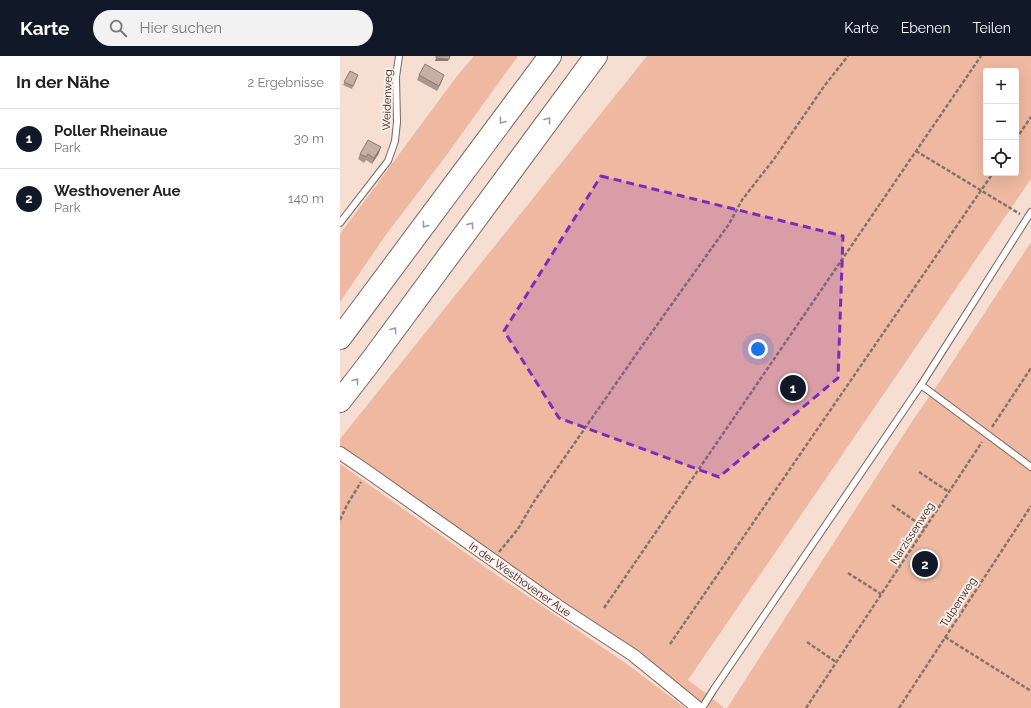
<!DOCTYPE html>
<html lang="de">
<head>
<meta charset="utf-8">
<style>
  body { margin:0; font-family:Raleway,sans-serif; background:#f2f2f2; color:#222 }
  .controls { position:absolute; right:12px; top:12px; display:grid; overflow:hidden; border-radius:4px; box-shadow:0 4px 16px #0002 }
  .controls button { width:36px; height:36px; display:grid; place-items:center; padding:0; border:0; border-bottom:1px solid #e0e0e0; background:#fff; color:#222; font:20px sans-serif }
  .you { position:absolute; left:418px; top:293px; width:14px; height:14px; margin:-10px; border:3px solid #fff; border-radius:50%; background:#1a73e8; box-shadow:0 0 0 6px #1a73e833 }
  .badge { display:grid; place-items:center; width:26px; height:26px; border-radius:50%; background:#111827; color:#fff; font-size:13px; font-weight:700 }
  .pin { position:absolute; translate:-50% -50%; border:2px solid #fff; box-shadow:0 1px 4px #0006 }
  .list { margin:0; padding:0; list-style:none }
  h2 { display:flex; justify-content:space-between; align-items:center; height:52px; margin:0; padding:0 16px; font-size:17px }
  h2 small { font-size:13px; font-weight:400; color:#767676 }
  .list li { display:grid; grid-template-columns:26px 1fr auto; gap:12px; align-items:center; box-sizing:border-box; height:60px; padding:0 16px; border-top:1px solid #e0e0e0 }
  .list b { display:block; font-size:15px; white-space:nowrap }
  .list p { margin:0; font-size:13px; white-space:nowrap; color:#767676 }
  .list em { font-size:13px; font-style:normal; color:#767676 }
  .icon { flex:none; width:22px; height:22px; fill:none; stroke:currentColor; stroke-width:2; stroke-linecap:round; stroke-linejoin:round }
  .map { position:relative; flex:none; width:691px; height:652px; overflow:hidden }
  header { display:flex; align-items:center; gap:24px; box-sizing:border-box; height:56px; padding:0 20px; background:#111827; color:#fff }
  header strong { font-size:19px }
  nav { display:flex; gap:22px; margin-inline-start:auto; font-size:14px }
  .search { width:280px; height:36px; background:#f2f2f2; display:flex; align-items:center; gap:10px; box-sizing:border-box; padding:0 14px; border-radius:22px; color:#767676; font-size:15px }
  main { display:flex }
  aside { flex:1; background:#fff }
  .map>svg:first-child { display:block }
</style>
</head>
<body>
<header>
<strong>Karte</strong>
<div class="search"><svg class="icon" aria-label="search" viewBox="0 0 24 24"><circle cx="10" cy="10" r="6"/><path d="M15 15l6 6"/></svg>Hier suchen</div>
<nav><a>Karte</a><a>Ebenen</a><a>Teilen</a></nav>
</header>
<main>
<aside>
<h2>In der Nähe<small>2 Ergebnisse</small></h2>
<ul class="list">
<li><span class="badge">1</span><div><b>Poller Rheinaue</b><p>Park</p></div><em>30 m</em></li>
<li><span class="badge">2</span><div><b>Westhovener Aue</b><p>Park</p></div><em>140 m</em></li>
</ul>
</aside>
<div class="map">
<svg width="691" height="652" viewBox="0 0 691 652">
  <rect width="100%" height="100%" fill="#f7ded3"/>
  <!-- green -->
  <g fill="#efb9a1" fill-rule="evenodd">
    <path d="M134,0H178L103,104L45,180L0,246V178L117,20Z"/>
    <path d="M307,0H691V123L348,624L367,638L361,646L297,596L248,566L0,392V383ZM646,15H676V117H646Z"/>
    <path d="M691,186V652H387L573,364L602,322Z"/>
    <path d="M0,408L158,520L287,608L345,652H0Z"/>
    <path d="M372,642L384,652H369L367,650Z"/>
  </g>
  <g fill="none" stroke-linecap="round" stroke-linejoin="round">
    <defs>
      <g id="service">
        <path d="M0,167L48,105L55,85L57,66L56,21L59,0"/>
        <path d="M581,329L691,411"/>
        <path d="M362,652L374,633L581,329L691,156"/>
      </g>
      <path id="minor" d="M0,397L28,416L218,550L293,599L358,652"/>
      <g id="motorway">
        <path d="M0,282L210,0"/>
        <path d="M0,345L31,305L256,0"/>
      </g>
    </defs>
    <!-- service casing -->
    <use href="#service" stroke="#7c665d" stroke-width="8"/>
    <!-- minor casing -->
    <use href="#minor" stroke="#7c665d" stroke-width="14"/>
    <!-- motorway casing -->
    <use href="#motorway" stroke="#7c665d" stroke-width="24"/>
    <!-- path -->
    <g stroke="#85746d" stroke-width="2.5" stroke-dasharray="4 2" stroke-linecap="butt">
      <path d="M676,83L691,61"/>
      <path d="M576,95L680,158"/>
      <path d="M652,371L691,312"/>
      <path d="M579,416L609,436"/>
      <path d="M552,449L585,472"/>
      <path d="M0,464L7,449L21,426"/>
      <path d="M159,496L178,473L193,447L302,290L389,168L402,144L434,103L485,29L508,0"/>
      <path d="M508,517L541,538"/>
      <path d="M264,552L641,0"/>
      <path d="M605,581L691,635"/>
      <path d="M467,586L496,606"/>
      <path d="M330,588L653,117"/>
      <path d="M466,652L642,386"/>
      <path d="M559,652L691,450"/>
    </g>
    <!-- service -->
    <use href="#service" stroke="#fff" stroke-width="6"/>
    <!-- minor -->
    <use href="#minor" stroke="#fff" stroke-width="12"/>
    <!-- motorway -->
    <use href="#motorway" stroke="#fff" stroke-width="22"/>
  </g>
  <!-- wall -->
  <g fill="#ab968e">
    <path d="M10,15L18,19L12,33L3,29Z"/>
    <path d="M79,19L102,25L97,35L77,24Z"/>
    <path d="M39,97L32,108L26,104L24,107L18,103L20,98Z"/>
  </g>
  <!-- shaded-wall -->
  <g fill="#8b7a74">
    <path d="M96,2L109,3L108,5H95Z"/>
    <path d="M104,19L102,25L97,35L99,30Z"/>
    <path d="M41,91L39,97L32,108L34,102Z"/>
  </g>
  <!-- building -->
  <g fill="#c7afa5" stroke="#8b7a74">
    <path d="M96,0H110L109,3L96,2Z"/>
    <path d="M85,8L104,19L99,30L79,19Z"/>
    <path d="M10,15L18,19L13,30L4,26Z"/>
    <path d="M28,84L41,91L34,102L28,98L26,101L20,98Z"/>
  </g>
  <!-- one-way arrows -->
  <defs><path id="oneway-chevron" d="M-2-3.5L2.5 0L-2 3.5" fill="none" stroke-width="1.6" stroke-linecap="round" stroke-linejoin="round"/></defs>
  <g stroke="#9e9a98">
    <use href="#oneway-chevron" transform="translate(208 64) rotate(-53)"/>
    <use href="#oneway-chevron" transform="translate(162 65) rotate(127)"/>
    <use href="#oneway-chevron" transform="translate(85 169) rotate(127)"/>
    <use href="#oneway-chevron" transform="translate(131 169) rotate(-54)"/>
    <use href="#oneway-chevron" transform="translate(54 274) rotate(-54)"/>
    <use href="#oneway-chevron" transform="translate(16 325) rotate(-52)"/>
  </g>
  <!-- marked area -->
  <path fill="#7b2cbf" fill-opacity="0.2" stroke="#7b2cbf" stroke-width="3" stroke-dasharray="8 5" stroke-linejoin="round" d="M261,120L503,180L498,322L379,421L219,362L164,275Z"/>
  <g text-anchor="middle" stroke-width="4" stroke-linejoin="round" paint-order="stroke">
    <!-- street labels -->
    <g font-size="11" fill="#271e1a" stroke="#fdeee7">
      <text transform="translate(47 44) rotate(-88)" y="4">Weidenweg</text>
      <text transform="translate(572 477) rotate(-57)" y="4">Narzissenweg</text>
      <text transform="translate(180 523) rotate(35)" y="4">In der Westhovener Aue</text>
      <text transform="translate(618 546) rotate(-57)" y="4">Tulpenweg</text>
    </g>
  </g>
</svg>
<div class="controls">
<button>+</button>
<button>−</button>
<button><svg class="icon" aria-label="locate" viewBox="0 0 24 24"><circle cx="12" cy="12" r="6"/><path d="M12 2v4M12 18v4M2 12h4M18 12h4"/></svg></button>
</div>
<div class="you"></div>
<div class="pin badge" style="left:453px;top:332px">1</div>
<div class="pin badge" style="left:585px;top:508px">2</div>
</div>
</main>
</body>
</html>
